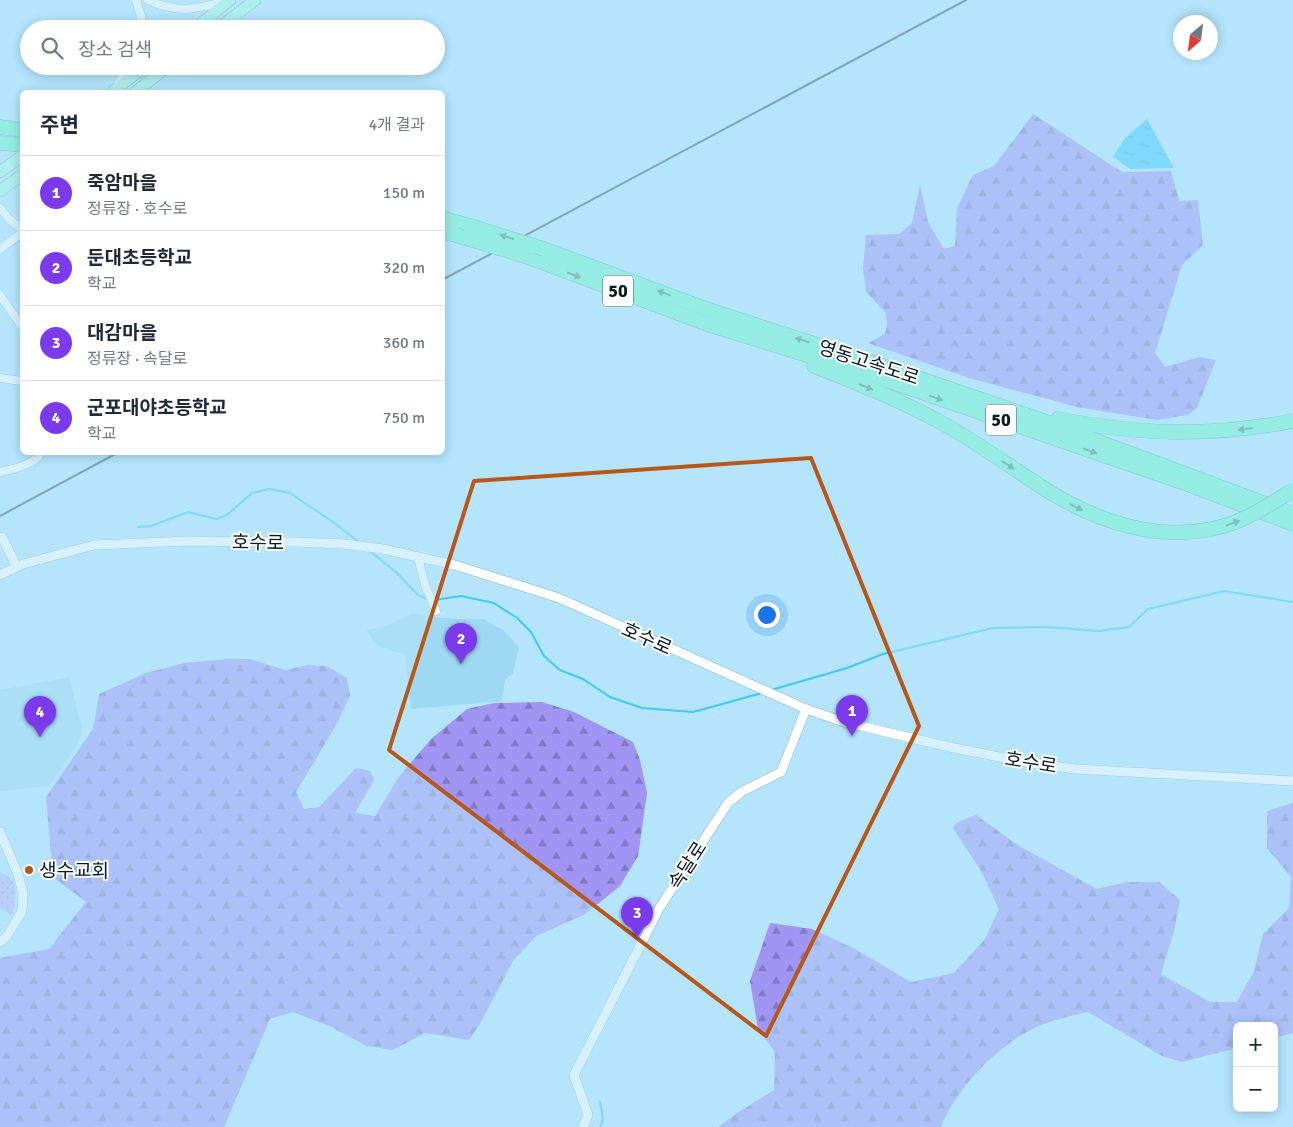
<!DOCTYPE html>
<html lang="ko">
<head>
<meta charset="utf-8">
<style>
  body { margin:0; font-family:Signika,"Noto Sans KR",sans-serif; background:#f2f2f3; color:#1f2937 }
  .controls { position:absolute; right:15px; bottom:15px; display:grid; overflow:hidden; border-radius:8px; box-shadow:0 2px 12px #0003 }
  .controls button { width:45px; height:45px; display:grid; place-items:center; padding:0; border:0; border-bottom:1px solid #e0e1e3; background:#fff; color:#1f2937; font:25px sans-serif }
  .compass { position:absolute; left:1173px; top:15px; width:45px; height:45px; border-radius:50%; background:#fff; box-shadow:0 2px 12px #0003; rotate:208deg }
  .you { position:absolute; left:766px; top:614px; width:18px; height:18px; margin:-12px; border:4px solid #fff; border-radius:50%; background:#1a73e8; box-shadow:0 0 0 8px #1a73e833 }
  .badge { display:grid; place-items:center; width:32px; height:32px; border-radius:50%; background:#7c3aed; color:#fff; font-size:16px; font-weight:700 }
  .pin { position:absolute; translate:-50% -41px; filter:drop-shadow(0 1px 2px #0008) }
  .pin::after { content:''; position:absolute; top:26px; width:18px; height:15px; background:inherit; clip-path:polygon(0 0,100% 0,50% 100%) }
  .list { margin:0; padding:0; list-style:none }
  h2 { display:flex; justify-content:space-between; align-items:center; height:65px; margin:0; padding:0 20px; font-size:21px }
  h2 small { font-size:16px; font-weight:400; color:#747a83 }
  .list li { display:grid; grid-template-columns:32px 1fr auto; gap:15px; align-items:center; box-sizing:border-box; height:75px; padding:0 20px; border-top:1px solid #e0e1e3 }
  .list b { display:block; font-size:19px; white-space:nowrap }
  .list p { margin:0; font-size:16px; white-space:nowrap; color:#747a83 }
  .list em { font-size:16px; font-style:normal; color:#747a83 }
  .icon { flex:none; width:28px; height:28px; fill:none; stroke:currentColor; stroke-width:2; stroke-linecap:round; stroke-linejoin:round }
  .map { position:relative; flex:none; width:1293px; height:1127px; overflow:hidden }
  .search { position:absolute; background:#fff; box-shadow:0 2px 12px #0003; left:20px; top:20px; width:425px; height:55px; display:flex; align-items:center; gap:12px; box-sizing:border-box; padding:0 18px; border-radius:28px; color:#747a83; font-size:19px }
  .panel { position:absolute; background:#fff; box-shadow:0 2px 12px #0003; left:20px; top:90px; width:425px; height:365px; border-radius:8px }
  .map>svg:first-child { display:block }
</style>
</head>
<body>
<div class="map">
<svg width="1293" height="1127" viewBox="0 0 1293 1127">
  <defs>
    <pattern id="forest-firs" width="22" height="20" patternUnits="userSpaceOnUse" patternTransform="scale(1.25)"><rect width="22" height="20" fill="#a095f3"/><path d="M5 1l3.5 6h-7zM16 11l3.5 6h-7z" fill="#8079c4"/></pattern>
    <pattern id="park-dots" width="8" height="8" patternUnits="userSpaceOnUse" patternTransform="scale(1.25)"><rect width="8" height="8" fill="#bab4f8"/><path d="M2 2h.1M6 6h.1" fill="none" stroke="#9e9ad4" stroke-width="1.8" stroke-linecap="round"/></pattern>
    <pattern id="water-ripples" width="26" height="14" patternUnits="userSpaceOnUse" patternTransform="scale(1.25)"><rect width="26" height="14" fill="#3fc9fc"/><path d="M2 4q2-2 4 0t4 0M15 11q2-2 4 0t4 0" fill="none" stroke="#36acd8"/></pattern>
  </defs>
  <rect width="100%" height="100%" fill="#b4e5fc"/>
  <!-- built -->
  <g fill="#9fd8f3">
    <path d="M413,613L442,618L483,619L503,630L519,647L513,673L505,680L502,701L411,709L405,655L378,646L366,630L383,627Z"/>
    <path d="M70,677L82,732L78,743L64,766L48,786L0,791V690Z"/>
  </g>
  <!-- forest -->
  <g fill="url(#forest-firs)">
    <path d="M1033,114L1122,172L1171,171L1179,201L1198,200L1203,245L1182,265L1155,353L1165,367L1200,357L1216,360L1197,408L1188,415L1157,420L1077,407L969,378L868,343L885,334L887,325L886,313L866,292L863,269L866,235L899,234L912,223L920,184L928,222L944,249L955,246L957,208L973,175L994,166Z"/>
    <path d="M228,659H250L285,670L308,665L326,666L347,678L350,696L335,727L296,792L304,809L319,807L356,768L370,771L374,780L355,813L375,816L398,778L431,739L467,709L494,703L542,702L574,712L633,742L640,760L647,793L638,856L620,886L584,915L536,936L513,961L481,1022L469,1040L425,1033L393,1050L367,1046L331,1027L293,1012L270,1019L224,1127H0V958L49,949L86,902L53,877L46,797L93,729L99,694L146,673L184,663Z"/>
    <path d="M1293,803V1033L1274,1038V1026H1237V1048L1182,1062L1162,1056L1088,1012C1067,1017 1046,1021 1027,1032C992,1051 956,1090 941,1127H718L737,1113L774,1090L775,1052L758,1029L750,981L770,923L812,929L855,949L911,982L954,973L985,939L999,909L980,869L953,828L956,823L976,815L1019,846L1097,889L1126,882H1159L1180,900L1174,931L1161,974L1210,1002H1237L1254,971L1263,934L1289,908L1291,877L1267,848V811Z"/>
  </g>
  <!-- park -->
  <path fill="url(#park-dots)" d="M0,872C3,874 9,876 11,879C19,887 14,905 12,915L0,908Z"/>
  <!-- water -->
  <path fill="url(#water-ripples)" d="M1147,119L1174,168L1130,169L1113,157L1124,139Z"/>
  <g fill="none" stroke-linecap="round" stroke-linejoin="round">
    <!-- stream -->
    <g stroke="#3fc9fc" stroke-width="2">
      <path d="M138,527L151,526L188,512L217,519L228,514L252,493L269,489L290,493L333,522L359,542"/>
      <path d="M370,551L397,573L417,594L429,600"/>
      <path d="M434,600L461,596L494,603L517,618L531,632L544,656L560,670L583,679L610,697L642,708L693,712L762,693"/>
      <path d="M771,690L847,668L883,654L993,628L1047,627L1099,631L1129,627L1148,609L1224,591L1293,602"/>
      <path d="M600,1127L603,1120L600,1101"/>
    </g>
    <defs>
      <g id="minor">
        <path d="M136,0L141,16L142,29"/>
        <path d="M148,0C177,14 197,9 227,1"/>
        <path d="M118,84L129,66"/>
        <path d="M0,208L9,219L22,229"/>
        <path d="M0,249L22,233"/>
        <path d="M0,295L22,327"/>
        <path d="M0,378L22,381"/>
        <path d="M0,472C14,469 34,465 42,452"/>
        <path d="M418,557L425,585L436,611"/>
      </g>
      <g id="tertiary">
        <path d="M2,537L17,567"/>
        <path d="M0,575L23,564L94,545L188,541L296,542L344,544L383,549L458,566L559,598L806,709L844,722L945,746L1029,763L1075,769L1293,781"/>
        <path d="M0,832L18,874L23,893L22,911L7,936L0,942"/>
        <path d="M583,1127L588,1115L574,1075L660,907L728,803L741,792L781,772L806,709"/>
      </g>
      <g id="primary">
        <path d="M194,29L230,0"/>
        <path d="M218,29L255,0"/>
        <path d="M112,92L146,66"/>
        <path d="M135,92L169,66"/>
        <path d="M0,172L22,156"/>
        <path d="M0,191L22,175"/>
      </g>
      <g id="motorway">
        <path d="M0,127L22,130"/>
        <path d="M0,143L22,145"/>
        <path d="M442,218L470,226"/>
        <path d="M442,232L456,235"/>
        <path d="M544,249L709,310L877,364L1041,420L1293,514"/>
        <path d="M528,257L707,324L874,376L1187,484L1293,524"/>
        <path d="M814,366C857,383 900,400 940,422C973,440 1003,461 1034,482"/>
        <path d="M1058,419C1142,435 1209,437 1293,421"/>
      </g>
    </defs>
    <!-- minor casing -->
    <use href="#minor" stroke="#83b3c8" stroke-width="9"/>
    <!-- tertiary casing -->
    <use href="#tertiary" stroke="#83b3c8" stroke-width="10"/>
    <!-- primary casing -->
    <use href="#primary" stroke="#4ba78d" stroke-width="12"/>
    <!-- motorway casing -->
    <use href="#motorway" stroke="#4ba78d" stroke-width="15"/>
    <!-- minor -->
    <use href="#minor" stroke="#fff" stroke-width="8"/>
    <!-- tertiary -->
    <use href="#tertiary" stroke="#fff" stroke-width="9"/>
    <!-- primary -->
    <use href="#primary" stroke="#a9f8dd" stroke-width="11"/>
    <!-- motorway -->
    <use href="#motorway" stroke="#6ff3c6" stroke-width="14"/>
    <!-- rail -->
    <g stroke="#3f5b68" stroke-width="2">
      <path d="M442,280L966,0"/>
      <path d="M0,516L119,452"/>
    </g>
    <defs>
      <g id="motorway-bridge">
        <path d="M470,226L544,249"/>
        <path d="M456,235L528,257"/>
        <path d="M1034,482C1093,522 1166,548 1236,522C1256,514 1274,502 1293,490"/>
      </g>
    </defs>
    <!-- motorway-bridge casing -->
    <use href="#motorway-bridge" stroke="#4ba78d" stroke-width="15" stroke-linecap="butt"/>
    <!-- motorway-bridge -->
    <use href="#motorway-bridge" stroke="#6ff3c6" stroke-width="14"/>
  </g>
  <!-- one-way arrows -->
  <defs><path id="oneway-solid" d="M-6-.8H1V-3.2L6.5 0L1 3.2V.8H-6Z" transform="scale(1.25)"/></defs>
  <g fill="#40917c">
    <use href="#oneway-solid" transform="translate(507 237) rotate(-163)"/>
    <use href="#oneway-solid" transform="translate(574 275) rotate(21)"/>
    <use href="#oneway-solid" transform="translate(664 293) rotate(-160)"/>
    <use href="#oneway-solid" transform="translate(802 340) rotate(-162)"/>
    <use href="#oneway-solid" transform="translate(866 387) rotate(23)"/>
    <use href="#oneway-solid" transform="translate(936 398) rotate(19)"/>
    <use href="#oneway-solid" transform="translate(1245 429) rotate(172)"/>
    <use href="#oneway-solid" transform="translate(1090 451) rotate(19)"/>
    <use href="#oneway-solid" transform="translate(1008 465) rotate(34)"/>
    <use href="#oneway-solid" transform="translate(1076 507) rotate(26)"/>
    <use href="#oneway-solid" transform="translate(1233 523) rotate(-20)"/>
  </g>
  <!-- marked area -->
  <path d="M0 0H1293V1127H0ZM811,458L919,726L766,1036L389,750L474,481Z" fill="#b4e5fc" fill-opacity=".55" fill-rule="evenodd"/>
  <path fill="none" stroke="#b85717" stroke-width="4" stroke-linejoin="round" d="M811,458L919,726L766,1036L389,750L474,481Z"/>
  <!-- markers -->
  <circle fill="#b85717" stroke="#fdfefd" stroke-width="2" cx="29" cy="870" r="5"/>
  <g text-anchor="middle" stroke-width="4" stroke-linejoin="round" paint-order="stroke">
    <!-- shield labels -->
    <g fill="#fdfefd" stroke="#515e64" stroke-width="1">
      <rect x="603" y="275.5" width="30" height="31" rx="4"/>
      <rect x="986" y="404.5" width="30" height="31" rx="4"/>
    </g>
    <g font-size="18" font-weight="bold" fill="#071a22">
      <text x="618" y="297">50</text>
      <text x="1001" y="426">50</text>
    </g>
    <!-- street labels -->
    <g font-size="19" fill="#071a22" stroke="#fdfefd">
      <text transform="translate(869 362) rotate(18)" y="7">영동고속도로</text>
      <text transform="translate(258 542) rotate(1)" y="7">호수로</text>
      <text transform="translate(647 638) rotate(24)" y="7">호수로</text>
      <text transform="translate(1031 762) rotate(9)" y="7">호수로</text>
      <text transform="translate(687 865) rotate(-57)" y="7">속달로</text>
    </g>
    <!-- poi labels -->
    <g font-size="19" fill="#071a22" stroke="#fdfefd" text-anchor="start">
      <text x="39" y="877">생수교회</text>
    </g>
  </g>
</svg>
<div class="controls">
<button>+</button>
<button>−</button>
</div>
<svg class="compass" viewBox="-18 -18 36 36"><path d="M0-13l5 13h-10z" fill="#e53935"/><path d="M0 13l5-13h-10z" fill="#747a83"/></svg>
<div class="you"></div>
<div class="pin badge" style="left:852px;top:736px">1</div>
<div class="pin badge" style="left:461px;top:664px">2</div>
<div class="pin badge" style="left:637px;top:938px">3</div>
<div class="pin badge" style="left:40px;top:737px">4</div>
<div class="search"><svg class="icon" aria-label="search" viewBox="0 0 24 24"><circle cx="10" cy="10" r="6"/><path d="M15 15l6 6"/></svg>장소 검색</div>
<section class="panel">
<h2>주변<small>4개 결과</small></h2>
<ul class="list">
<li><span class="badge">1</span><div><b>죽암마을</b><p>정류장 · 호수로</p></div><em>150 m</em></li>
<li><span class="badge">2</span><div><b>둔대초등학교</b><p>학교</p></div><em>320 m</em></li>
<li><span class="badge">3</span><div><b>대감마을</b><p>정류장 · 속달로</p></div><em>360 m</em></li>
<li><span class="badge">4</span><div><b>군포대야초등학교</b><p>학교</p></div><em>750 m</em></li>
</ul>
</section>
</div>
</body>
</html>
